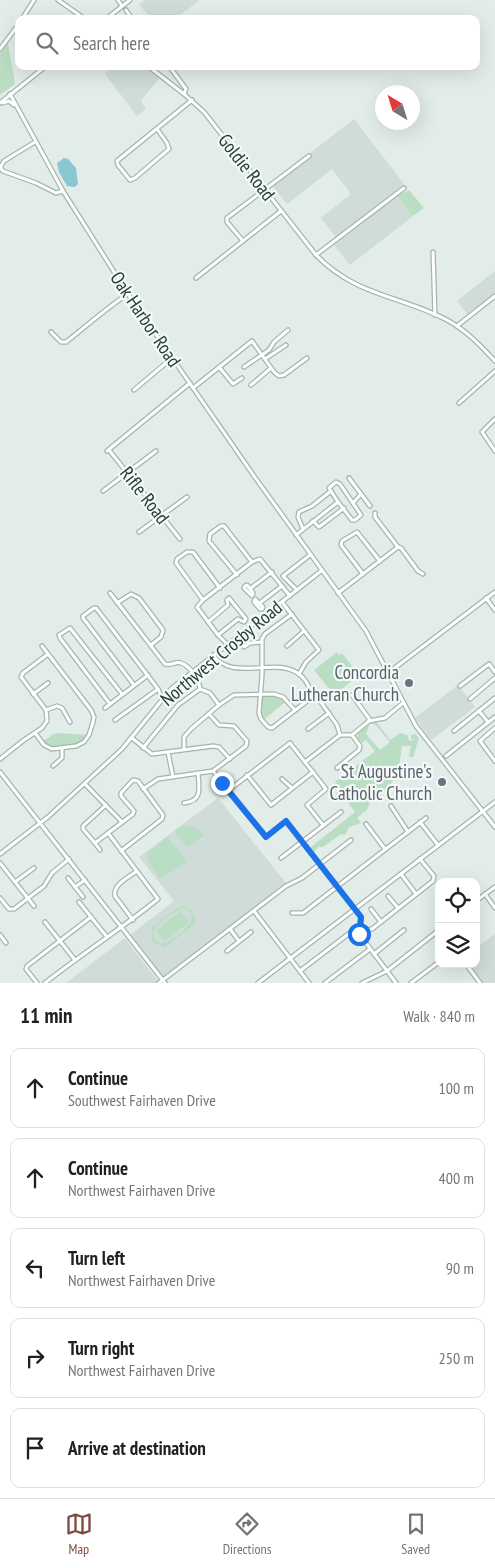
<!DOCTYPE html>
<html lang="en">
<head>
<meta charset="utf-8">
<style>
  body { margin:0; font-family:"PT Sans Narrow",sans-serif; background:#f6f6f6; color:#202124 }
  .controls { position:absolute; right:15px; bottom:15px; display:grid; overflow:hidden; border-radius:10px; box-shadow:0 5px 20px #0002 }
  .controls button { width:45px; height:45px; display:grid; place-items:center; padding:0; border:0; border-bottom:1px solid #e0e0e0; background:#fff; color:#202124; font:25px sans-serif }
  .compass { position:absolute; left:375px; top:85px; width:45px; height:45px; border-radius:50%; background:#fff; box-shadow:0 5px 20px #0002; rotate:322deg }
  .stop { position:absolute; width:15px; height:15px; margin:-11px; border:4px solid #1a73e8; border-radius:50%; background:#fff }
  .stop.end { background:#1a73e8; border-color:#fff; box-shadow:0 1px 5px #0008 }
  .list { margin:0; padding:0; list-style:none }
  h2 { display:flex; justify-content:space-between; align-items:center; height:65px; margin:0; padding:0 20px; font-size:21px }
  h2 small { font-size:16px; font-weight:400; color:#757577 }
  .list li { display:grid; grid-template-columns:32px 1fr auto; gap:15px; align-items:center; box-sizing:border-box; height:80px; margin:0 10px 10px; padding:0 10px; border:1px solid #e0e0e0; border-radius:10px }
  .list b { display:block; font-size:19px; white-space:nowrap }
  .list p { margin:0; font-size:16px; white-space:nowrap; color:#757577 }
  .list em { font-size:16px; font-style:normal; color:#757577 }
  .icon { flex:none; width:28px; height:28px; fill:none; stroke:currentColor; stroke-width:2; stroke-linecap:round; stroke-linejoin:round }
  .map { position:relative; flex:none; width:495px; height:983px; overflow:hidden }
  .search { position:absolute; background:#fff; box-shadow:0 5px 20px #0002; left:15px; right:15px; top:15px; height:55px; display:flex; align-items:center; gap:12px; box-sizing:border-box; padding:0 18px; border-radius:10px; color:#757577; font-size:19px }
  .sheet { height:515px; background:#fff }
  nav { display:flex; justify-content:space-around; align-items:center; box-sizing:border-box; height:70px; border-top:1px solid #e0e0e0; background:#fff; font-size:14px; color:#757577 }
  nav a { display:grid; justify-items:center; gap:2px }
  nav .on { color:#7f4b3c }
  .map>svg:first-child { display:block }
</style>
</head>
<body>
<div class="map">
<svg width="495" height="983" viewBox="0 0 495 983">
  <rect width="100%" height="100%" fill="#e2ece8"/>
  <!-- built -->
  <g fill="#d0dcd7">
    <path d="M145,0H200L175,19H143L147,14L139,4Z"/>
    <path d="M111,66H145L160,77L141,101L146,109L137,116L105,74Z"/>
    <path d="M354,119L404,184L336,237L321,218L351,194L332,169L287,204L273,186L310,156L309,154Z"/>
    <path d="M397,196L413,216L350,265L334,245Z"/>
    <path d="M495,271V293L467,314L457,301Z"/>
    <path d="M458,685L475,707L431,740L415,718Z"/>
    <path d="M218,798L286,883L163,977L130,935L174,901L139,857Z"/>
    <path d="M495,934V983H483L468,964H476V948Z"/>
    <path d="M125,938L158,981L155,983H66Z"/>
  </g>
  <!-- green -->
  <g fill="#badec4" fill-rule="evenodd">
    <path d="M8,43L15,84L0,95V53Z"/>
    <path d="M409,190L424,208L413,216L397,196Z"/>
    <path d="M337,652L339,655L342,653L359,675L334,695L314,670Z"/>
    <path d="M274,694L283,697L287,701L262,721L260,717L261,695Z"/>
    <path d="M375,720L390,740L400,733L407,735L410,741L414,739H411V735L415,734L419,738L413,757H411L409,756L411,746H402L399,766L394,779L387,790L370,802L367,810L357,818L361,823L349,827L345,835L341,834L323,847H318L314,852L310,848L355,812L346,800L336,797L337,790L335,782L374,752V750L366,740L360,744L357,738L358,733L370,723L366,734L380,750L390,742L376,725L372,724Z"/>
    <path d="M58,733L89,735L80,744L52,749L42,742L54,734Z"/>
    <path d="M182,826L194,827L204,835L188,847L186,846L174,831Z"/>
    <path d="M167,837L186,860V863L160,879L150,865L147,858L148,853Z"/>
    <path d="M183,906L192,911L196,923L164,948L154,943L151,938L152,927L175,909ZM183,909C209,915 172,942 164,943C160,944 159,943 156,941L153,933C156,924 173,911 183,909Z"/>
    <path d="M181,911L189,922L165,941L156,930Z"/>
  </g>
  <!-- water -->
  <path fill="#89c7d2" d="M64,158L68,159L76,168L78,184L75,187L67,186L59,172L57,163Z"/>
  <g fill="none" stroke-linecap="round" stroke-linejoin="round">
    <defs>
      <g id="minor">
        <path d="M58,0L85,19"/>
        <path d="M118,0L122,6"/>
        <path d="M126,10L132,19"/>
        <path d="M22,19L34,0"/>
        <path d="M106,19L130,0"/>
        <path d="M0,49L19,24"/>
        <path d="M148,66L184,94L204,112L316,255C356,296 398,295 445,319C465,329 480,345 495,361"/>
        <path d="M169,66L186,89L184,94"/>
        <path d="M10,94L63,191L128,294L254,476L366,631L416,726L495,827"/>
        <path d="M0,103L46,66"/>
        <path d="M3,103L9,101L14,105"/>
        <path d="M157,129L167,143L169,149L135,178L130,180L118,165L117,161L192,100"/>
        <path d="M35,142L4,161L1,166V169L3,171L36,183L56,193L63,191"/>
        <path d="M243,241L227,222V218L309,156"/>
        <path d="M433,252L435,315"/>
        <path d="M316,255L404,188"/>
        <path d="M196,278L281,211"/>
        <path d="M457,326L495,296"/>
        <path d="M51,332L61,342H66C87,326 106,308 128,294"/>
        <path d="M265,359L286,345"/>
        <path d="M219,367L233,384L242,378"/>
        <path d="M244,367L269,350L274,342L288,330"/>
        <path d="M251,385L271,368"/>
        <path d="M193,388L252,341L274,372L279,376L284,375L307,358"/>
        <path d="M134,390L172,358"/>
        <path d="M459,403L495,371"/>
        <path d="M495,419L482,432L495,451"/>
        <path d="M109,450L180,539"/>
        <path d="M107,451L190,383"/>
        <path d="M349,478L370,506"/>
        <path d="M103,491L156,451"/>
        <path d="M353,503L361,494"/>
        <path d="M375,513V517L398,547L401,548L418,571L423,574"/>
        <path d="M313,521L319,527L344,508"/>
        <path d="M303,529L298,517L299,512L312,506L331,491"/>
        <path d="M139,532L187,497"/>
        <path d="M296,535L338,502L329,488L336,482L340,484L361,515L355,520H352L338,502"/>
        <path d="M363,574L341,545L342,541L357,532L380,561"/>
        <path d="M237,575L209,541L210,534L221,526H224L252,562"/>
        <path d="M247,585L253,593L252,596L244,588L245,586Z"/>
        <path d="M251,588L272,572"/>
        <path d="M297,590L283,576L310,555"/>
        <path d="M110,593L165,664C171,666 176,661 181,663C191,667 199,679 200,689L210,693L219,705"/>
        <path d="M338,593L398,547"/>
        <path d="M486,598L495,610"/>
        <path d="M255,599L263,607L262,609H260L254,602Z"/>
        <path d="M203,600L176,563L177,559L187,552H193L220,588"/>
        <path d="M261,602L282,586"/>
        <path d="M282,602L319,650L306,662L299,674"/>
        <path d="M117,603L131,594L139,598L163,630L161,637L151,645"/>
        <path d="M292,614L265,634L262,639V675L259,713L261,719L268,727L272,728L315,695"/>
        <path d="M208,622L228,605L227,600L229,598L246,619L244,622L238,619L218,635"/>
        <path d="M227,644L218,635L197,607L203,600L252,562L260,559L290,596"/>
        <path d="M287,646L304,631"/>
        <path d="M244,647L250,643L262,642"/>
        <path d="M213,655C233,683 277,655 300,675C304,678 307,683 309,687C319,699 328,712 337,725L340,735"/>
        <path d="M388,673L495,592"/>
        <path d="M134,685L83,618V616L94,608H96L158,689L162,698"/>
        <path d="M460,686L489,664L495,672"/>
        <path d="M33,694L48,683"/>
        <path d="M352,695L370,720"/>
        <path d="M470,699L495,678"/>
        <path d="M110,704L60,638L59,635L70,628L122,694"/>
        <path d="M105,708L148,675"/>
        <path d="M46,710L57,706L62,708L70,722"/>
        <path d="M479,711L488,722"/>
        <path d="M115,720L158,689"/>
        <path d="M495,728L480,741L495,761"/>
        <path d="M308,729L329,713"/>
        <path d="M454,731L495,698"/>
        <path d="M35,733L44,745L52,749L76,746L84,742L89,735L93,722L94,717L91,710L42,646"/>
        <path d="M132,738L152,754L213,746L219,747L230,759"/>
        <path d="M143,748L178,705L200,689"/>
        <path d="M184,749V737L191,729L219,705L234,695L274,694L283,697L295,710"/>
        <path d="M168,752L173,777"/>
        <path d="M446,756L495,717"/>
        <path d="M0,759L24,740L42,728L47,721L46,710L21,677L23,673L48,654"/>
        <path d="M305,762L340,735H352L369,721L385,718L403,703"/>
        <path d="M53,766L62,758V748"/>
        <path d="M337,768L359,750L360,746L352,735"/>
        <path d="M213,771L266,837L286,821L361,917C363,923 358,929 360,935L396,983"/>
        <path d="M0,772L165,983"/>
        <path d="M247,775L271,805L313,772"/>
        <path d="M282,779L292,788"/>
        <path d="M85,784L122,822"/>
        <path d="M143,789L158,779L213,771L246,746L247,741L234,726L219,725L209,714"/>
        <path d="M229,790L290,743L326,789L307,805L323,825"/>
        <path d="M184,803C203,801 199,788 198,773"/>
        <path d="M106,805L83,826V829L95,843L133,814L134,811L121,796V793L133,780L138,781L163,815L162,819L121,851"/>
        <path d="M391,806L408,832"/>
        <path d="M420,822L438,845"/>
        <path d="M366,824L385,849"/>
        <path d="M95,843L100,850"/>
        <path d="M0,854L48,817L122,749L171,689L321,571"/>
        <path d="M281,858L341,812"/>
        <path d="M0,863L34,906"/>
        <path d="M401,874L416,894"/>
        <path d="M68,878L83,897"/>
        <path d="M15,882L34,868"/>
        <path d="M75,887L85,880"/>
        <path d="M485,894L495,908"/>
        <path d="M388,896L398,908"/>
        <path d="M0,898L9,909H14L44,886L52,873L69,859"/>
        <path d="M476,901L495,887"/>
        <path d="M79,902L107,937"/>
        <path d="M371,909L381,922"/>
        <path d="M254,911L309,983"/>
        <path d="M292,913H303L426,818"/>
        <path d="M133,920L115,896C112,885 129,877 137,871"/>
        <path d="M45,922L75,960"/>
        <path d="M230,929L239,941"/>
        <path d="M0,935L6,943"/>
        <path d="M227,951L251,932"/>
        <path d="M374,954L404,930"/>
        <path d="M466,964L480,983"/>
        <path d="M300,971L351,932L372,929L433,881L434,876L420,859"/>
        <path d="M37,983L26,969L27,966L91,917"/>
        <path d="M45,983C82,954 121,929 158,899L108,833"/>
        <path d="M159,983L286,886L302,878L351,840"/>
        <path d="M258,983L495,802"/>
        <path d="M325,983L370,949"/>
        <path d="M362,983L387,971L439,930"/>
        <path d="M411,983L439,962"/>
      </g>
    </defs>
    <!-- minor casing -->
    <use href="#minor" stroke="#a5b4af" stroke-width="5.5"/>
    <!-- minor -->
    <use href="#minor" stroke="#fff" stroke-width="3"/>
  </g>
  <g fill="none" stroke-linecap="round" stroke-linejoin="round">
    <!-- route -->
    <path stroke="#1a73e8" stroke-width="6" d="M222,783L266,837L286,821L361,917L359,934"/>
  </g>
  <!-- markers -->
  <g fill="#6b7280" stroke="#f2f9f6" stroke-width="2">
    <circle cx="409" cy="683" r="5"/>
    <circle cx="442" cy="782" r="5"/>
  </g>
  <g text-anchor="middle" stroke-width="4.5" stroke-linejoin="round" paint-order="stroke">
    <!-- street labels -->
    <g font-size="19" fill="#223e36" stroke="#f2f9f6">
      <text transform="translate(247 167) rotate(52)" y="7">Goldie Road</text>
      <text transform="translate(146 319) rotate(56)" y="7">Oak Harbor Road</text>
      <text transform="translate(145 495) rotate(52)" y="7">Rifle Road</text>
      <text transform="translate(221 653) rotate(-40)" y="7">Northwest Crosby Road</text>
    </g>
    <!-- worship labels -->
    <g font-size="19" fill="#5b616d" stroke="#f2f9f6" text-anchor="end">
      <text x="399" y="679">Concordia<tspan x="399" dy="22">Lutheran Church</tspan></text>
      <text x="432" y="778">St Augustine's<tspan x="432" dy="22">Catholic Church</tspan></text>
    </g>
  </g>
</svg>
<div class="controls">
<button><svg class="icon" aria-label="locate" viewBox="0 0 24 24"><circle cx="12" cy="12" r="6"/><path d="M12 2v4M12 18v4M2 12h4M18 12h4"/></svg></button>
<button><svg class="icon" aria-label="layers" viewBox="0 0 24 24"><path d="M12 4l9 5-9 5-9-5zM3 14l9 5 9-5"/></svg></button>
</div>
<svg class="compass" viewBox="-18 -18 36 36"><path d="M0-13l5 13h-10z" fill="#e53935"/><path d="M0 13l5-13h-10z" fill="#757577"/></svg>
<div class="stop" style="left:359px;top:934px"></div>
<div class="stop end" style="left:222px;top:783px"></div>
<div class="search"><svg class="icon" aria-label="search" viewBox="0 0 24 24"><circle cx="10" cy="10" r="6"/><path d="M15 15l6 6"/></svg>Search here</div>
</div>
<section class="sheet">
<h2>11 min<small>Walk · 840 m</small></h2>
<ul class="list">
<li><svg class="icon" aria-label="ahead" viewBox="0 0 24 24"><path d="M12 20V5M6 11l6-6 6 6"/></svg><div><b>Continue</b><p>Southwest Fairhaven Drive</p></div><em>100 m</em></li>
<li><svg class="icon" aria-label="ahead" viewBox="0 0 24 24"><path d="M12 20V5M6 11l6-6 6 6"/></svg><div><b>Continue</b><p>Northwest Fairhaven Drive</p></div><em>400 m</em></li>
<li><svg class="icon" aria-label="left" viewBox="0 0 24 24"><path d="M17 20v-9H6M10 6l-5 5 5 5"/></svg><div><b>Turn left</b><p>Northwest Fairhaven Drive</p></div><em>90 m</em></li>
<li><svg class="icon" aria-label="right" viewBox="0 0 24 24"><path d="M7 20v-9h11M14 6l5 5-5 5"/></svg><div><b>Turn right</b><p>Northwest Fairhaven Drive</p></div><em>250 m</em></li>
<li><svg class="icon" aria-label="arrive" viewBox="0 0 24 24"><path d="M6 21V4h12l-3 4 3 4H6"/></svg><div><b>Arrive at destination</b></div></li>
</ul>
</section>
<nav>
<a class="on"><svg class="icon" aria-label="map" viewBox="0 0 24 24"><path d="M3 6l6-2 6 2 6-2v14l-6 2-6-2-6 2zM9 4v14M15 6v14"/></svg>Map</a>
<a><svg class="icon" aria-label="directions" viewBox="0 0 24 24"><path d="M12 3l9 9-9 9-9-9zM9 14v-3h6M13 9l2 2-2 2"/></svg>Directions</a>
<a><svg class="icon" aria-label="saved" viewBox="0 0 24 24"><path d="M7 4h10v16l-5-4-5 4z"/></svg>Saved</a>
</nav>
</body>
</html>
